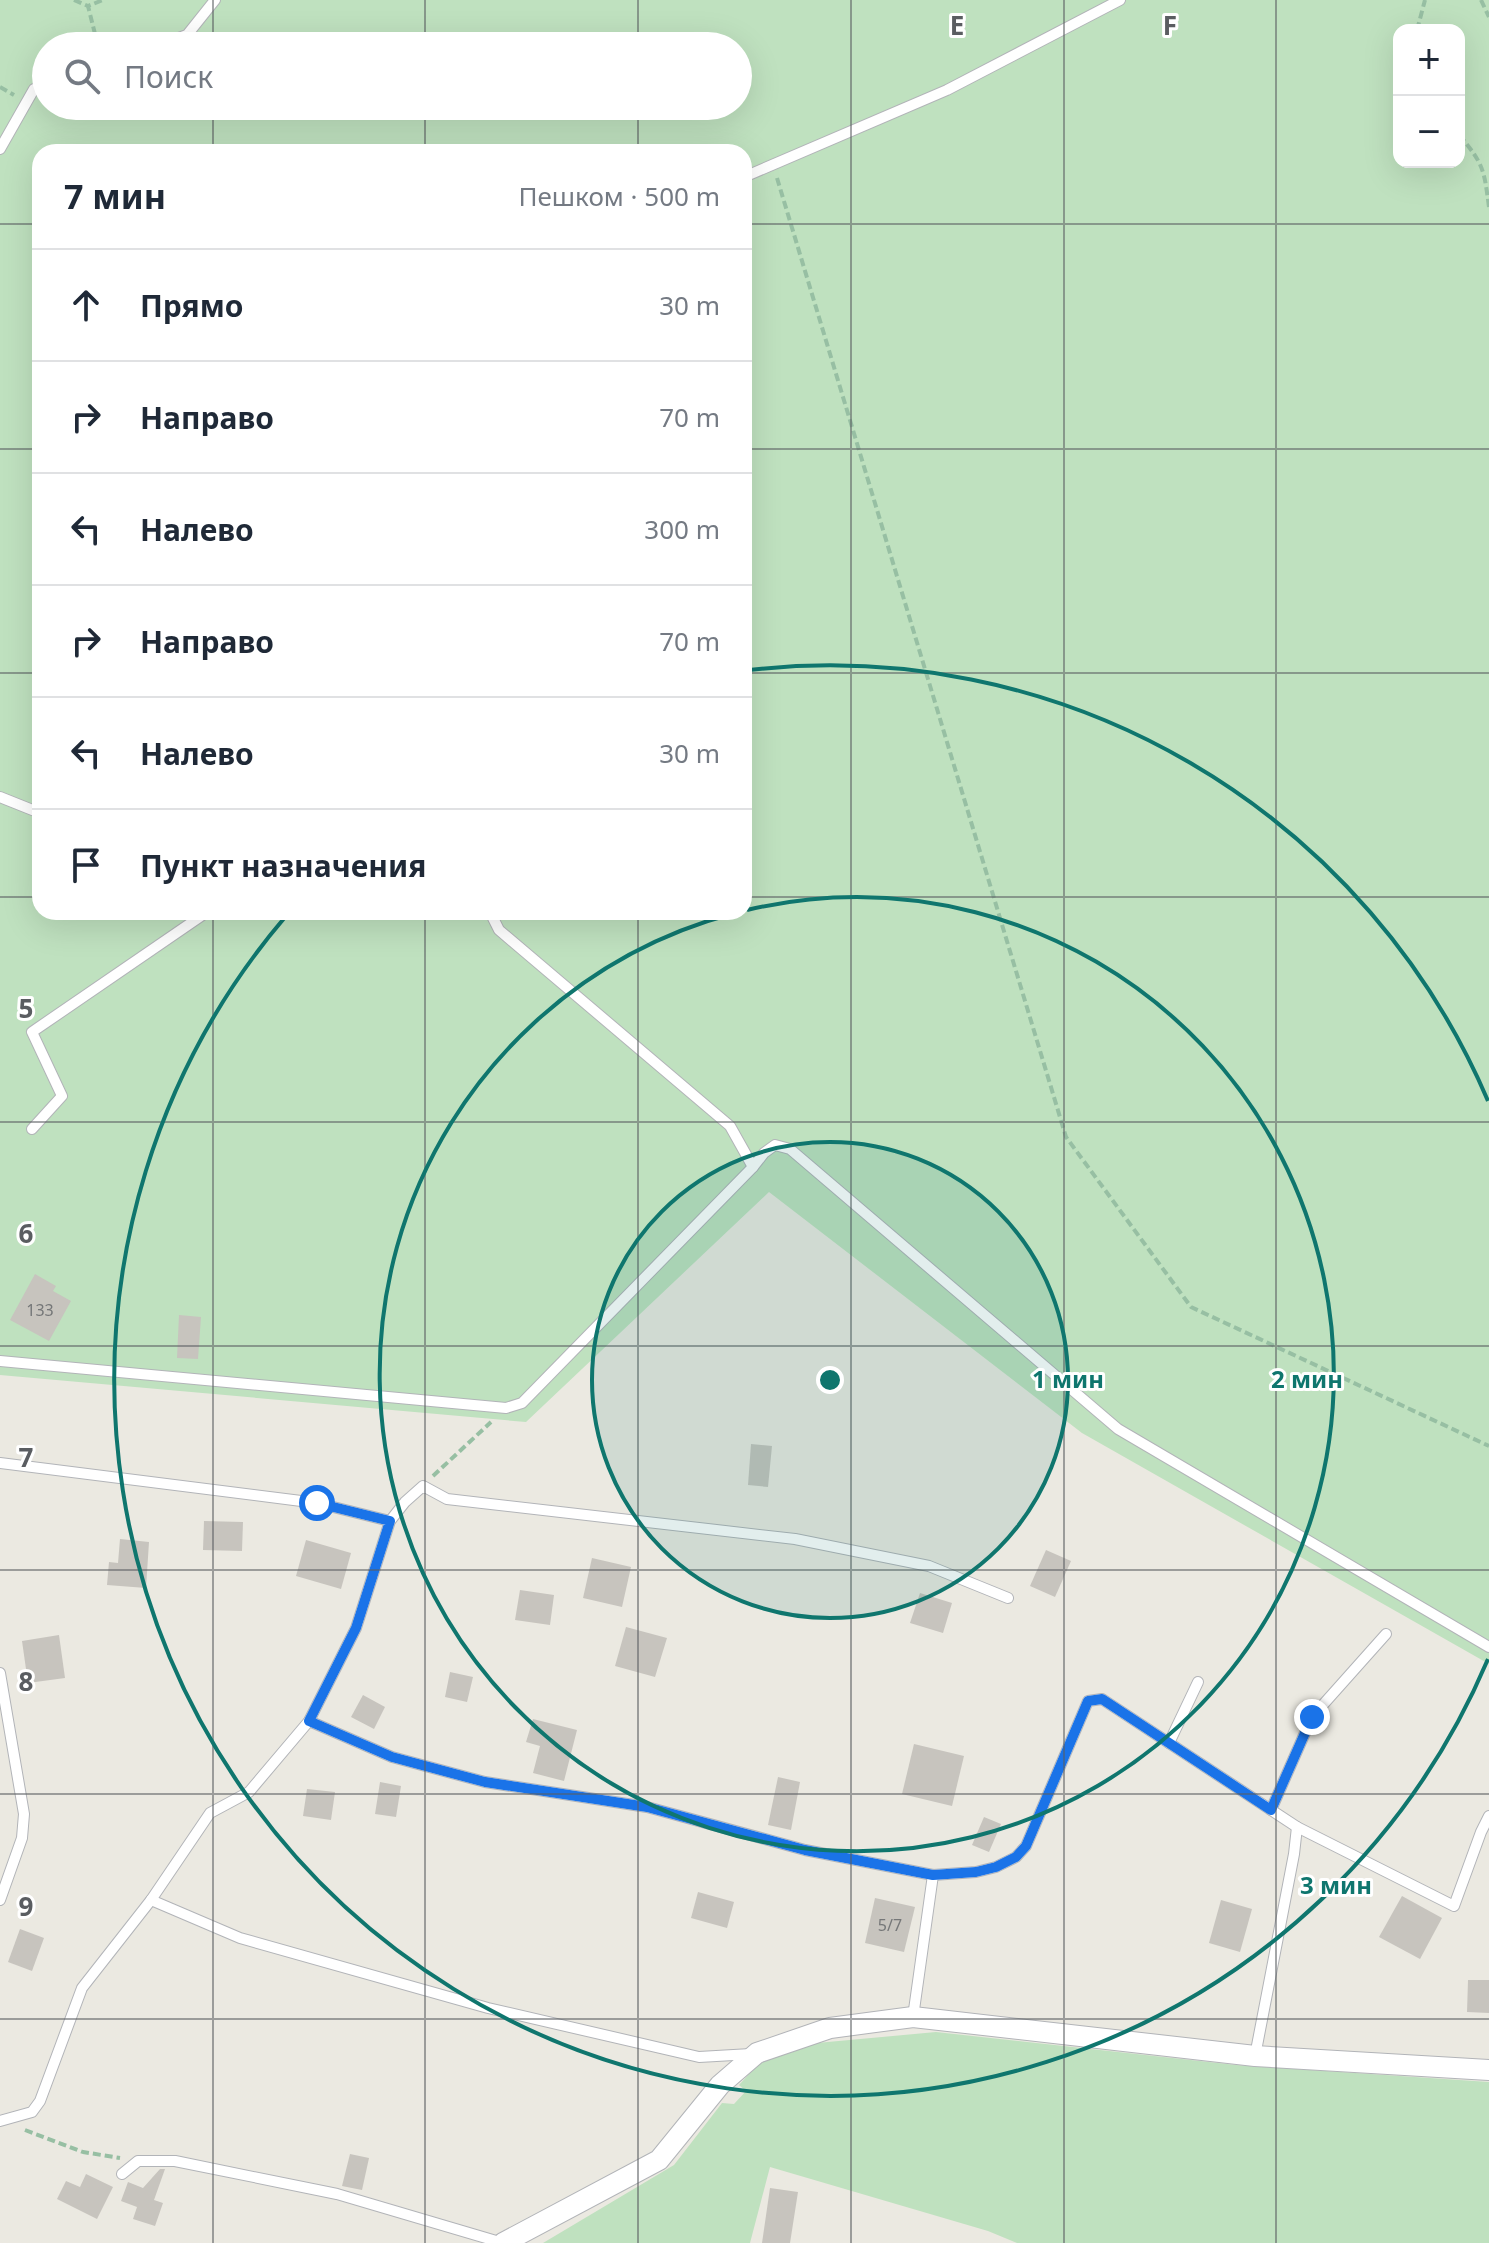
<!DOCTYPE html>
<html lang="ru">
<head>
<meta charset="utf-8">
<style>
  body { margin:0; font-family:"Noto Sans",sans-serif; background:#f6f6f7; color:#1f2937 }
  .controls { position:absolute; right:24px; top:24px; display:grid; overflow:hidden; border-radius:16px; box-shadow:0 8px 32px #0002 }
  .controls button { width:72px; height:72px; display:grid; place-items:center; padding:0; border:0; border-bottom:2px solid #e0e1e3; background:#fff; color:#1f2937; font:40px sans-serif }
  .stop { position:absolute; width:24px; height:24px; margin:-18px; border:6px solid #1a73e8; border-radius:50%; background:#fff }
  .stop.end { background:#1a73e8; border-color:#fff; box-shadow:0 2px 8px #0008 }
  .list { margin:0; padding:0; list-style:none }
  h2 { display:flex; justify-content:space-between; align-items:center; height:104px; margin:0; padding:0 32px; font-size:34px }
  h2 small { font-size:26px; font-weight:400; color:#747a83 }
  .list li { display:grid; grid-template-columns:52px 1fr auto; gap:24px; align-items:center; box-sizing:border-box; height:112px; padding:0 32px; border-top:2px solid #e0e1e3 }
  .list b { display:block; font-size:30px; white-space:nowrap }
  .list em { font-size:26px; font-style:normal; color:#747a83 }
  .icon { flex:none; width:44px; height:44px; fill:none; stroke:currentColor; stroke-width:2; stroke-linecap:round; stroke-linejoin:round }
  .map { position:relative; flex:none; width:1489px; height:2243px; overflow:hidden }
  .search { position:absolute; background:#fff; box-shadow:0 8px 32px #0002; left:32px; top:32px; width:720px; height:88px; display:flex; align-items:center; gap:20px; box-sizing:border-box; padding:0 28px; border-radius:44px; color:#747a83; font-size:30px }
  .panel { position:absolute; background:#fff; box-shadow:0 8px 32px #0002; left:32px; top:144px; width:720px; height:776px; border-radius:24px }
  .map>svg:first-child { display:block }
</style>
</head>
<body>
<div class="map">
<svg width="1489" height="2243" viewBox="0 0 1489 2243">
  <rect width="100%" height="100%" fill="#ebe9e1"/>
  <!-- green -->
  <g fill="#bfe1bf" fill-rule="evenodd">
    <path d="M0,0H1489V1664L1082,1433L769,1192L526,1422L0,1375ZM1399,30H1459V162H1399ZM46,46H738V106H46ZM40,152H744V912H40Z"/>
    <path d="M936,2032L1236,2065L1489,2082V2243H1017L988,2231L770,2167L750,2243H543L674,2165L722,2103L734,2104L746,2091L739,2085L762,2060L817,2043Z"/>
  </g>
  <!-- building -->
  <g fill="#c7c4be">
    <path d="M35,1274L56,1286L53,1291L71,1301L49,1341L10,1320Z"/>
    <path d="M179,1315L201,1317L198,1359L177,1358Z"/>
    <path d="M751,1444L772,1446L768,1487L748,1485Z"/>
    <path d="M204,1521L243,1522L242,1551L203,1550Z"/>
    <path d="M120,1539L149,1542L146,1588L107,1585L109,1562L118,1563Z"/>
    <path d="M306,1540L351,1553L341,1589L296,1576Z"/>
    <path d="M1046,1550L1071,1561L1055,1597L1030,1586Z"/>
    <path d="M592,1558L631,1567L622,1607L583,1598Z"/>
    <path d="M520,1590L554,1595L550,1625L515,1620Z"/>
    <path d="M920,1593L952,1603L943,1633L910,1623Z"/>
    <path d="M626,1627L667,1638L655,1677L615,1666Z"/>
    <path d="M59,1635L65,1678L28,1683L22,1641Z"/>
    <path d="M450,1672L473,1677L467,1702L445,1697Z"/>
    <path d="M363,1695L385,1707L374,1729L351,1717Z"/>
    <path d="M533,1719L577,1730L564,1781L533,1773L540,1746L526,1742Z"/>
    <path d="M914,1744L964,1756L952,1806L902,1794Z"/>
    <path d="M778,1777L800,1782L791,1830L768,1825Z"/>
    <path d="M380,1782L401,1786L396,1817L375,1814Z"/>
    <path d="M307,1789L335,1792L331,1820L303,1816Z"/>
    <path d="M984,1817L1001,1824L989,1852L972,1845Z"/>
    <path d="M698,1892L734,1902L727,1928L691,1918Z"/>
    <path d="M1402,1896L1442,1918L1420,1959L1379,1937Z"/>
    <path d="M875,1898L915,1907L904,1952L865,1943Z"/>
    <path d="M1221,1900L1252,1909L1240,1952L1209,1943Z"/>
    <path d="M20,1929L44,1938L32,1971L8,1962Z"/>
    <path d="M1468,1980H1489V2013L1467,2012Z"/>
    <path d="M350,2154L369,2158L362,2190L342,2186Z"/>
    <path d="M160,2169H165L154,2200L163,2203L155,2226L133,2219L137,2207L121,2201L128,2182L143,2188Z"/>
    <path d="M86,2174L113,2187L97,2219L57,2199L66,2181L80,2187Z"/>
    <path d="M770,2188L798,2192L790,2243H762Z"/>
  </g>
  <g fill="none" stroke-linecap="round" stroke-linejoin="round">
    <defs>
      <g id="lane">
        <path d="M157,46L187,35L215,0"/>
        <path d="M0,149L34,89L46,84"/>
        <path d="M744,177L947,90L1120,0"/>
        <path d="M0,797L40,813"/>
        <path d="M490,912L499,930L730,1126L753,1167"/>
        <path d="M32,1129L62,1096L32,1032L207,912"/>
        <path d="M0,1361L506,1408L522,1403L753,1167L764,1153L775,1145L790,1149L1118,1429L1489,1647"/>
        <path d="M0,1463L317,1503L390,1521"/>
        <path d="M0,1673L24,1814L22,1838L0,1900"/>
        <path d="M309,1721L392,1757L485,1782L647,1807L805,1850L933,1875L976,1872L996,1867L1016,1857L1026,1846L1088,1701L1102,1699L1297,1827L1454,1906L1481,1832L1489,1816"/>
        <path d="M1169,1743L1198,1682"/>
        <path d="M1271,1810L1312,1717L1386,1634"/>
        <path d="M151,1900L240,1938L488,2008L699,2057L751,2054"/>
        <path d="M913,2017L933,1875"/>
        <path d="M1255,2056L1294,1854L1297,1827"/>
        <path d="M0,2121L32,2112L40,2101L82,1988L151,1900L210,1813L249,1792L309,1721L356,1628L390,1521L405,1502L423,1486L447,1499L795,1539L929,1566L1008,1598"/>
        <path d="M122,2174L138,2161H175L337,2194L503,2243"/>
      </g>
      <path id="street" d="M503,2243L659,2160L720,2085L757,2053L830,2028L913,2017L1255,2056L1489,2070"/>
    </defs>
    <!-- lane casing -->
    <use href="#lane" stroke="#b2b4b8" stroke-width="12"/>
    <!-- street casing -->
    <use href="#street" stroke="#b2b4b8" stroke-width="22"/>
    <!-- path -->
    <g stroke="#97bfa3" stroke-width="4" stroke-dasharray="8 4" stroke-linecap="butt">
      <path d="M74,0L88,6"/>
      <path d="M1481,0L1489,17"/>
      <path d="M1417,30L1425,0"/>
      <path d="M98,46L88,6L103,0"/>
      <path d="M0,87L14,95"/>
      <path d="M1459,135C1484,164 1484,170 1489,207"/>
      <path d="M777,178L1066,1137L1191,1307L1489,1446"/>
      <path d="M433,1476L491,1422"/>
      <path d="M25,2130L83,2152L120,2158"/>
    </g>
    <!-- lane -->
    <use href="#lane" stroke="#fff" stroke-width="10"/>
    <!-- street -->
    <use href="#street" stroke="#fff" stroke-width="20"/>
  </g>
  <g fill="none" stroke-linecap="round" stroke-linejoin="round">
    <!-- route -->
    <path stroke="#1a73e8" stroke-width="10" d="M317,1503L390,1521L356,1628L309,1721L392,1757L485,1782L647,1807L805,1850L933,1875L976,1872L996,1867L1016,1857L1026,1846L1088,1701L1102,1699L1271,1810L1312,1717"/>
  </g>
  <!-- grid -->
  <path fill="none" stroke="#5a5d61" stroke-width="2" stroke-opacity="0.55" d="M213,0V46M425,0V46M638,0V46M851,0V2243M1064,0V2243M1276,0V2243M213,106V152M425,106V152M638,106V152M0,224H40M744,224H1489M0,449H40M744,449H1489M0,673H40M744,673H1489M0,897H40M744,897H1489M213,912V2243M425,912V2243M638,912V2243M0,1122H1489M0,1346H1489M0,1570H1489M0,1794H1489M0,2019H1489"/>
  <!-- distance rings -->
  <circle cx="830" cy="1380" r="238" fill="#0f766e" fill-opacity=".12"/>
  <g fill="none" stroke="#0f766e" stroke-width="4">
    <circle cx="830" cy="1380" r="238"/>
    <path d="M747 910A477 477 0 1 1 735 913"/>
    <path d="M1488 1659A715 715 0 1 1 286 916M749 670A715 715 0 0 1 1488 1101"/>
  </g>
  <g text-anchor="middle" stroke-width="6" stroke-linejoin="round" paint-order="stroke">
    <!-- number labels -->
    <g font-size="16" fill="#757778">
      <text x="40" y="1316">133</text>
      <text x="890" y="1931">5/7</text>
    </g>
  </g>
  <g font-size="26" text-anchor="middle" font-weight="bold" fill="#5a5d61" stroke="#fff" stroke-width="6" stroke-linejoin="round" paint-order="stroke">
    <text x="957" y="35">E</text>
    <text x="1170" y="35">F</text>
    <text x="26" y="1018">5</text>
    <text x="26" y="1243">6</text>
    <text x="26" y="1467">7</text>
    <text x="26" y="1691">8</text>
    <text x="26" y="1916">9</text>
  </g>
  <circle cx="830" cy="1380" r="12" fill="#0f766e" stroke="#fff" stroke-width="4"/>
  <g font-size="24" text-anchor="middle" font-weight="bold" fill="#0f766e" stroke="#fff" stroke-width="6" stroke-linejoin="round" paint-order="stroke">
    <text x="1068" y="1388">1 мин</text>
    <text x="1307" y="1388">2 мин</text>
    <text x="1336" y="1894">3 мин</text>
  </g>
</svg>
<div class="controls">
<button>+</button>
<button>−</button>
</div>
<div class="stop" style="left:317px;top:1503px"></div>
<div class="stop end" style="left:1312px;top:1717px"></div>
<div class="search"><svg class="icon" aria-label="search" viewBox="0 0 24 24"><circle cx="10" cy="10" r="6"/><path d="M15 15l6 6"/></svg>Поиск</div>
<section class="panel">
<h2>7 мин<small>Пешком · 500 m</small></h2>
<ul class="list">
<li><svg class="icon" aria-label="ahead" viewBox="0 0 24 24"><path d="M12 20V5M6 11l6-6 6 6"/></svg><div><b>Прямо</b></div><em>30 m</em></li>
<li><svg class="icon" aria-label="right" viewBox="0 0 24 24"><path d="M7 20v-9h11M14 6l5 5-5 5"/></svg><div><b>Направо</b></div><em>70 m</em></li>
<li><svg class="icon" aria-label="left" viewBox="0 0 24 24"><path d="M17 20v-9H6M10 6l-5 5 5 5"/></svg><div><b>Налево</b></div><em>300 m</em></li>
<li><svg class="icon" aria-label="right" viewBox="0 0 24 24"><path d="M7 20v-9h11M14 6l5 5-5 5"/></svg><div><b>Направо</b></div><em>70 m</em></li>
<li><svg class="icon" aria-label="left" viewBox="0 0 24 24"><path d="M17 20v-9H6M10 6l-5 5 5 5"/></svg><div><b>Налево</b></div><em>30 m</em></li>
<li><svg class="icon" aria-label="arrive" viewBox="0 0 24 24"><path d="M6 21V4h12l-3 4 3 4H6"/></svg><div><b>Пункт назначения</b></div></li>
</ul>
</section>
</div>
</body>
</html>
